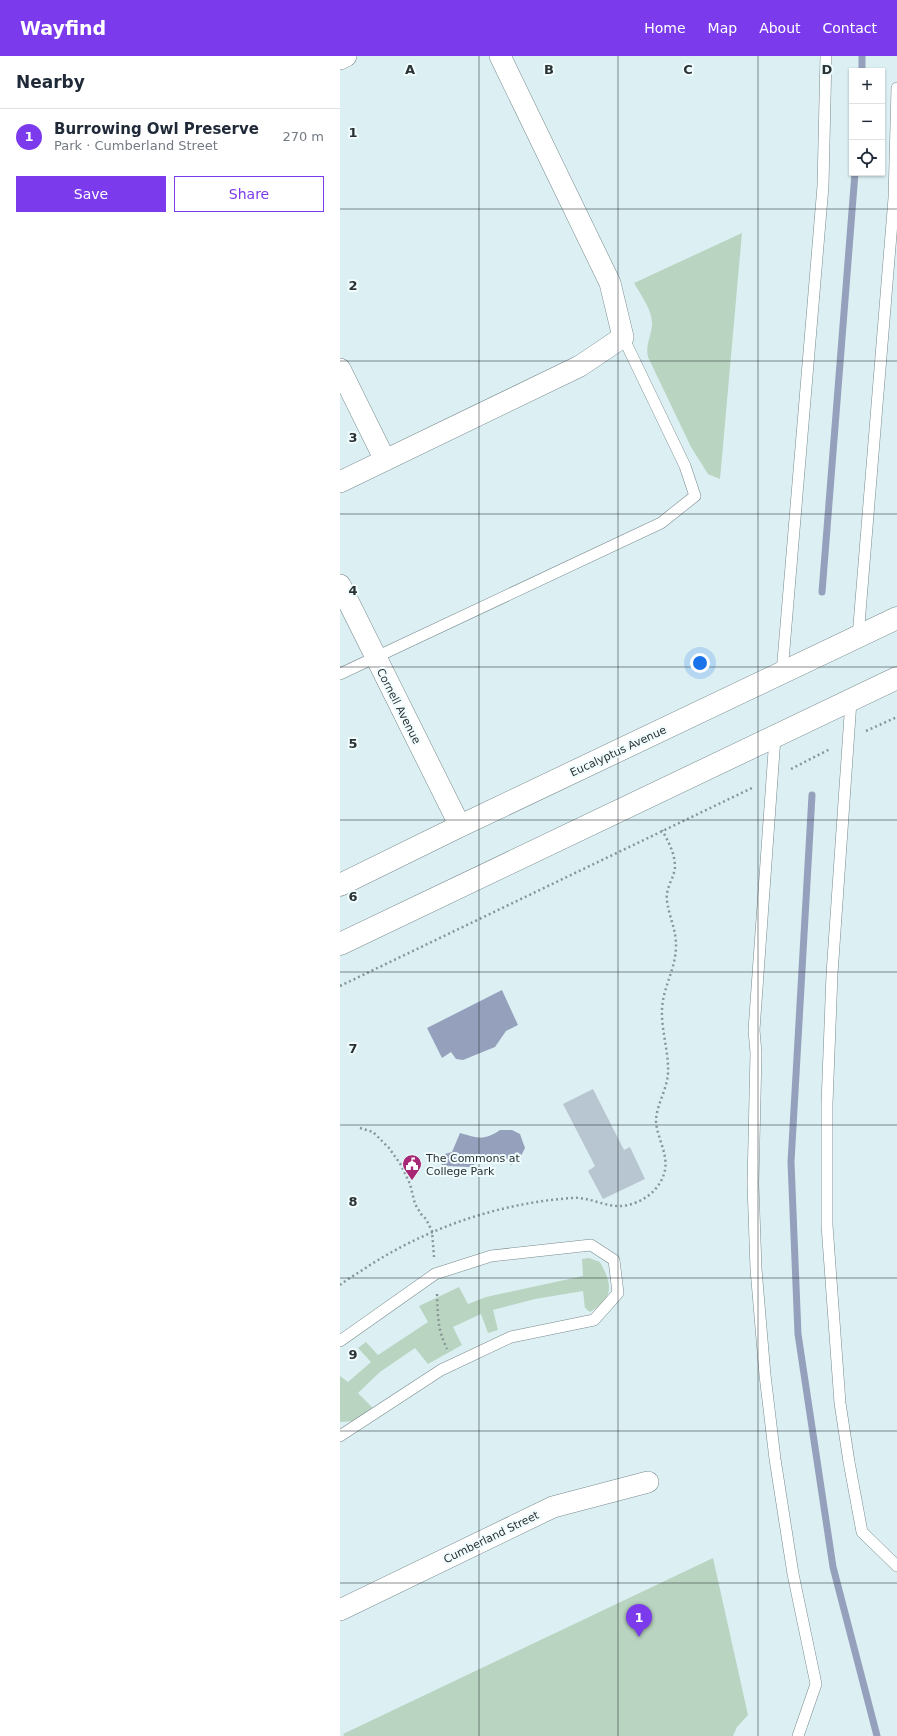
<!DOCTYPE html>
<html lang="en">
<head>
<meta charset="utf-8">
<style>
  body { margin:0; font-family:"DejaVu Sans",sans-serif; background:#f6f6f7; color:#1f2937 }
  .controls { position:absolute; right:12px; top:12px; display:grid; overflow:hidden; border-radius:0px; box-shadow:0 1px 3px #0004 }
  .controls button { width:36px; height:36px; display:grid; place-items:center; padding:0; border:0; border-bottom:1px solid #e0e1e3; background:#fff; color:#1f2937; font:20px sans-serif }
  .you { position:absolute; left:360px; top:607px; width:14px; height:14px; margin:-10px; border:3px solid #fff; border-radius:50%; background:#1a73e8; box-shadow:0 0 0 6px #1a73e833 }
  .badge { display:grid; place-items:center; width:26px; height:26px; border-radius:50%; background:#7c3aed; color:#fff; font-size:13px; font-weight:700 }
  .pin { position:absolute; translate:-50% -33px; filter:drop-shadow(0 1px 2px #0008) }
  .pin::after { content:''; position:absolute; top:21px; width:14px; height:12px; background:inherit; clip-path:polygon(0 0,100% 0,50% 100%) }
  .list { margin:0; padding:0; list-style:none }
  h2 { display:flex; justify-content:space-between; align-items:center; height:52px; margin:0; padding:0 16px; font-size:17px }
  h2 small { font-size:13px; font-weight:400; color:#747a83 }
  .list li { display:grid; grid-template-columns:26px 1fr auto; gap:12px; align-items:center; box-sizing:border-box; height:56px; padding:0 16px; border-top:1px solid #e0e1e3 }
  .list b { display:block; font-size:15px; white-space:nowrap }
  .list p { margin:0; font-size:13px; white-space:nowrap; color:#747a83 }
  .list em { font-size:13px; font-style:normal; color:#747a83 }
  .actions { display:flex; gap:8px; padding:12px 16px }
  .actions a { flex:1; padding:9px 0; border:1px solid #7c3aed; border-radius:0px; text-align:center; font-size:14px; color:#7c3aed }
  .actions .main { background:#7c3aed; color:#fff }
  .icon { flex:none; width:22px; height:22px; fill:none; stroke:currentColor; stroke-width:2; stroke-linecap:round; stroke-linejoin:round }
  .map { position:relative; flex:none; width:557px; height:1680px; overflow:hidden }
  header { display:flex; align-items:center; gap:24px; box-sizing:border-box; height:56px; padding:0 20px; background:#7c3aed; color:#fff }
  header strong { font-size:19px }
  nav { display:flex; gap:22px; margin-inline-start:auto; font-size:14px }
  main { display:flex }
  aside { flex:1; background:#fff }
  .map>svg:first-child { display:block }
</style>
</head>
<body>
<header>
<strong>Wayfind</strong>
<nav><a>Home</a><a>Map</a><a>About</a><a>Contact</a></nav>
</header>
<main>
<aside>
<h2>Nearby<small></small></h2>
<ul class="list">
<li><span class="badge">1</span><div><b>Burrowing Owl Preserve</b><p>Park · Cumberland Street</p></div><em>270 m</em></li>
</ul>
<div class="actions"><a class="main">Save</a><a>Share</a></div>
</aside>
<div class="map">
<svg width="557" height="1680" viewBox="0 0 557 1680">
  <rect width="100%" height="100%" fill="#dcf0f4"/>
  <!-- green -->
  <g fill="#b9d4c1">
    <path d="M402,177L380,423L368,418L351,391L308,301C305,289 312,279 312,267C312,254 301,239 294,227Z"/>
    <path d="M249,1202L260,1206C273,1230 274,1241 250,1256L245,1252L243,1235L195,1243L153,1254L158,1274L148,1277L141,1258L113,1271L122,1289L88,1308L75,1292L40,1316L18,1337L33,1352L15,1365L0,1366V1320L8,1326L31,1306L18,1292L26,1286L38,1299L88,1266L79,1250L119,1231L128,1248L146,1241L243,1220L242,1203Z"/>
    <path d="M373,1502L408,1659L397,1671L393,1680H4L3,1678Z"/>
  </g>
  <!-- water -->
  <g fill="#95a1bc">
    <path d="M162,934L178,969L166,975L155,991L123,1004L116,1003L111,996L102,1002L87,972Z"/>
    <path d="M160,1074H172L180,1078L185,1092L180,1102L171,1109L168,1103L151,1099L130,1111L106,1110L102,1115L101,1099L112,1096L120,1077C138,1082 144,1085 160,1074Z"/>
  </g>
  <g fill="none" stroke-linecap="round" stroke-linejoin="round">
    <!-- stream -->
    <g stroke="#95a1bc" stroke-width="7">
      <path d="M522,0V15"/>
      <path d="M482,536L515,117"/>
      <path d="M472,739L451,1106L458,1278L493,1511L537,1680"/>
    </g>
  </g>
  <!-- building -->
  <path fill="#b7c6d0" d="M253,1033L284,1094L290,1091L305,1123L263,1143L248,1115L255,1110L223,1048Z"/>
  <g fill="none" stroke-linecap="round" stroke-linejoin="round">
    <defs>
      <g id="service">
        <path d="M518,581L554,142L557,32"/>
        <path d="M442,617L483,130L486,0"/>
        <path d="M0,618L321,467L355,440L345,410L283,281"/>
        <path d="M511,645L492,918L487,1048V1169L500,1347L509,1406L522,1476L557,1510"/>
        <path d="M435,681L414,974L416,997L413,1128L416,1213L425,1319L435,1403L453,1518L476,1628L458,1680"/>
        <path d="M0,1285L95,1218L151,1200L251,1189L274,1204L278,1237L254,1264L171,1281L101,1314L0,1380"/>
      </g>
      <g id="minor">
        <path d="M0,3L6,0"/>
        <path d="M0,313L45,404"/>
        <path d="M0,426L240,310L283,281L270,227L160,0"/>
        <path d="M0,529L120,770"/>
        <path d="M0,1554L213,1451L308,1426"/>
      </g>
      <g id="tertiary">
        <path d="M0,829L120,770L557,562"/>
        <path d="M0,888L557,622"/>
      </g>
    </defs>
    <!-- service casing -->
    <use href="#service" stroke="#788a8e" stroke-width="12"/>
    <!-- minor casing -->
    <use href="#minor" stroke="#788a8e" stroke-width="22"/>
    <!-- tertiary casing -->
    <use href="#tertiary" stroke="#788a8e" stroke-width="23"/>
    <!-- path -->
    <g stroke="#889699" stroke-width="2.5" stroke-dasharray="2 3" stroke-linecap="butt">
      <path d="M526,675L557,661"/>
      <path d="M451,713L490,693"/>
      <path d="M0,930L414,731"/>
      <path d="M20,1072L33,1076L49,1092L61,1109L70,1128L75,1148L81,1158L86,1163L92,1175L94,1201"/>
      <path d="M0,1229C9,1222 20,1216 30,1209C90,1171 160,1147 232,1142C250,1140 269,1154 288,1149C305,1145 321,1133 325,1114C328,1097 317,1082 316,1065C316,1050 327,1034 328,1017C329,996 321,974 322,953C323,934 332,919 335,901C339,877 330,866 327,845C325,832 334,823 335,811C335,797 328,785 322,774"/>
      <path d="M97,1238C98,1259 97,1272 107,1293"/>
    </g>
    <!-- service -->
    <use href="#service" stroke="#fff" stroke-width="11"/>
    <!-- minor -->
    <use href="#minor" stroke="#fff" stroke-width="21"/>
    <!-- tertiary -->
    <use href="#tertiary" stroke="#fff" stroke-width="22"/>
  </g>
  <!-- grid -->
  <path fill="none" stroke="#2a3233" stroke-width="1" stroke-opacity="0.55" d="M139,0V1680M278,0V1680M418,0V1680M0,153H557M0,305H557M0,458H557M0,611H557M0,764H557M0,916H557M0,1069H557M0,1222H557M0,1375H557M0,1527H557"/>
  <!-- icons -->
  <defs>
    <symbol id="civic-pin" viewBox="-11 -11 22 30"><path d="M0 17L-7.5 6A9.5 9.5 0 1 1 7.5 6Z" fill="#a82774" stroke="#f0fcfe"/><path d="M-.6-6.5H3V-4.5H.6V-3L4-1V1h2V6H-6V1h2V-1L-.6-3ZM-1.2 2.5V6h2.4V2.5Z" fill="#fff"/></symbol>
  </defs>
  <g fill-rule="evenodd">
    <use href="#civic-pin" x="61" y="1097" width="22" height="30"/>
  </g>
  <g text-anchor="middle" stroke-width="4" stroke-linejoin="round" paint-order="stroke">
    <!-- street labels -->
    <g font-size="11" fill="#2a3233" stroke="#f0fcfe">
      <text transform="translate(59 650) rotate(63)" y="4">Cornell Avenue</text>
      <text transform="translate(278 695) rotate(-25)" y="4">Eucalyptus Avenue</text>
      <text transform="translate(151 1481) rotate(-26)" y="4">Cumberland Street</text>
    </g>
    <!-- poi labels -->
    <g font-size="11" fill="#2a3233" stroke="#f0fcfe" text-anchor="start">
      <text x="86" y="1106">The Commons at<tspan x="86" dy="13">College Park</tspan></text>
    </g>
  </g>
  <g font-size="13" text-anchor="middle" font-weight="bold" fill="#2a3233" stroke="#f0fcfe" stroke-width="4" stroke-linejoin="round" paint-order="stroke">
    <text x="70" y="18">A</text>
    <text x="209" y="18">B</text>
    <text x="348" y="18">C</text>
    <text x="487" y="18">D</text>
    <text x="13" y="81">1</text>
    <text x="13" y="234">2</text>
    <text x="13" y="386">3</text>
    <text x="13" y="539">4</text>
    <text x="13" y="692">5</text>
    <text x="13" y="845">6</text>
    <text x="13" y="997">7</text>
    <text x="13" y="1150">8</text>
    <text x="13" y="1303">9</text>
  </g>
</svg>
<div class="controls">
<button>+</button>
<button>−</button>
<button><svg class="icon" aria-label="locate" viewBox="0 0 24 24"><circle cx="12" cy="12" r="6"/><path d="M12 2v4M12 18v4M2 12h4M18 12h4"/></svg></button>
</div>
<div class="you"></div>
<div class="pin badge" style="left:299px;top:1581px">1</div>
</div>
</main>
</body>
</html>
